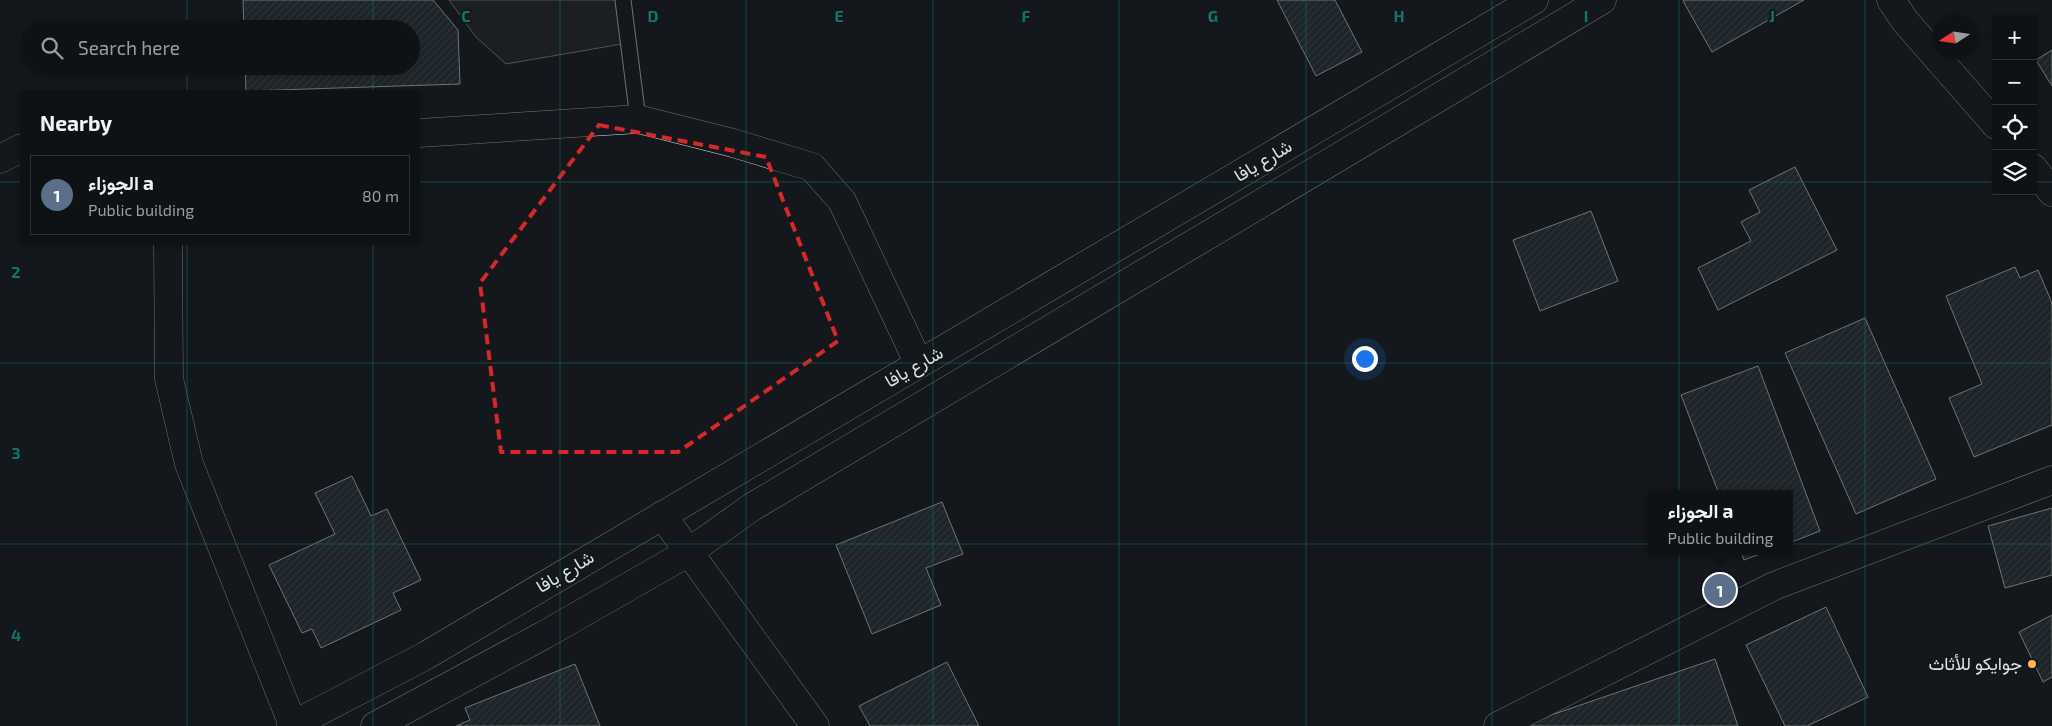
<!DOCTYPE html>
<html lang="en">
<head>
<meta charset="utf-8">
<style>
  body { margin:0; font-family:"Exo 2",Vazirmatn,sans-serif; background:#1d2022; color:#f1f3f6 }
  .controls { position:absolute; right:15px; top:15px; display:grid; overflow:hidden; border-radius:0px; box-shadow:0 2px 8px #0003 }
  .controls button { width:45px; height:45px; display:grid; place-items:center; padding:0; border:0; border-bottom:1px solid #2f3234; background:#0f1215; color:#f1f3f6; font:25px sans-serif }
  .compass { position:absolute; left:1932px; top:15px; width:45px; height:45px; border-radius:50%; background:#0f1215; box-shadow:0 2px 8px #0003; rotate:258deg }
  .you { position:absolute; left:1364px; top:358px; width:18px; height:18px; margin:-12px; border:4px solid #fff; border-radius:50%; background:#1a73e8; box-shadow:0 0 0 8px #1a73e833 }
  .badge { display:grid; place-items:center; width:32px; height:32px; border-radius:50%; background:#0b8043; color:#fff; font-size:16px; font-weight:700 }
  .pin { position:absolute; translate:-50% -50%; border:2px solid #fff; box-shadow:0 1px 5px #0006 }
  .popup { position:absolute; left:1648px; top:490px; width:145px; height:65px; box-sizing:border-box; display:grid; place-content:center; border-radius:0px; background:#0f1215; filter:drop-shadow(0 1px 4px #0005); font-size:16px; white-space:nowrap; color:#9b9ea0 }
  .popup b { font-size:19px; color:#f1f3f6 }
  .popup::after { content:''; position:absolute; left:50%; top:100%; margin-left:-10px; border:10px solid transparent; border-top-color:#0f1215 }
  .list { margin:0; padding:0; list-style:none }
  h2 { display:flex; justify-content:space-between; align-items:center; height:65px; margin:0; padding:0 20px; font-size:21px }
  h2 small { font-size:16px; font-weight:400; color:#9b9ea0 }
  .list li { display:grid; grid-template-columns:32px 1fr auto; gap:15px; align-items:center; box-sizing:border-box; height:80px; margin:0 10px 10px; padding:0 10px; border:1px solid #2f3234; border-radius:0px }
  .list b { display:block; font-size:19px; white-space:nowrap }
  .list p { margin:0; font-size:16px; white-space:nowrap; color:#9b9ea0 }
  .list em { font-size:16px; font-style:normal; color:#9b9ea0 }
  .icon { flex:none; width:28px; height:28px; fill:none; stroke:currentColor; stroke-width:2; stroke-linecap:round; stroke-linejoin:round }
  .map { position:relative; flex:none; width:2052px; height:726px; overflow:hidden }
  .search { position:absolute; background:#0f1215; box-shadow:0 2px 8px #0003; left:20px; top:20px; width:400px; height:55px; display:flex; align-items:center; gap:12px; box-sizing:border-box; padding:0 18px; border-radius:28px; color:#9b9ea0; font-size:19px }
  .panel { position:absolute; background:#0f1215; box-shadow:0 2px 8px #0003; left:20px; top:90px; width:400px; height:155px; border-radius:0px }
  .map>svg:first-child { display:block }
</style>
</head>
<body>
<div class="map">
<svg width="2052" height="726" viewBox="0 0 2052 726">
  <defs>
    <pattern id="building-hatch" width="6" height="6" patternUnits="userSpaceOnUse" patternTransform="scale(1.25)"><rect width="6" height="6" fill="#2c363c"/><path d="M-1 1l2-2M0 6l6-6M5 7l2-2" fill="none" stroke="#4a5358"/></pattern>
  </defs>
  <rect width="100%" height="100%" fill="#14181c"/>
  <!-- parking -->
  <path fill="#24282b" stroke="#939e99" d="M449,0H615L622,44L506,64L476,37Z"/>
  <!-- building -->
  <g fill="url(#building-hatch)" stroke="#d8e6dc">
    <path d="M243,0H433L458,30L460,84L246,91L245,66H411V29H244Z"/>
    <path d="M1277,0H1335L1362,52L1316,76Z"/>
    <path d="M1684,0H1804L1712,52L1683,1Z"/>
    <path d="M2052,50V86L2036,60Z"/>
    <path d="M1795,167L1837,250L1718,310L1698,268L1751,241L1741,222L1760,212L1749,190Z"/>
    <path d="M1591,211L1618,281L1540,311L1513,240Z"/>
    <path d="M2015,267L2020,278L2038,270L2052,303V425L1974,457L1949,398L1982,384L1946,296Z"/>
    <path d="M1865,318L1936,479L1856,514L1785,353Z"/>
    <path d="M1758,366L1820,531L1789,543V494H1719L1681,395Z"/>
    <path d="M352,476L371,516L387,509L421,580L393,593L401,610L321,648L312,629L302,633L269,565L335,534L315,493Z"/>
    <path d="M942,502L963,554L926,568L941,605L872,634L836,545Z"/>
    <path d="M2052,508V575L2005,588L1988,526Z"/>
    <path d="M1741,551H1768L1744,560Z"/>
    <path d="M1826,607L1868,697L1807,726H1785L1746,645Z"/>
    <path d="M2052,615V677L2043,682L2019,632Z"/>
    <path d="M1715,659L1738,726H1519Z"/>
    <path d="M947,662L979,726H870L859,706Z"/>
    <path d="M575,664L600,726H456L470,720L465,708Z"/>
  </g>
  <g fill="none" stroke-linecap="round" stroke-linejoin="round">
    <defs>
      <path id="service" d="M623,0L638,119"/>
      <g id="minor">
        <path d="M1891,0L1905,21L1996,125"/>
        <path d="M419,133L638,119L733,143L812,167L842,201L919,364"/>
        <path d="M0,159L21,148"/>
        <path d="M2033,168L2052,192"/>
        <path d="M168,244L169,379L189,464L293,725"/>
        <path d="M662,515L815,726"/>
        <path d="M1498,726L1774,586L2052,480"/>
      </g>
      <g id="tertiary">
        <path d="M291,726L425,656L1534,0"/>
        <path d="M375,726L544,635L689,552L752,507L1602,0"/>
      </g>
    </defs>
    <!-- service casing -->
    <use href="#service" stroke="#d8e6dc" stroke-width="17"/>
    <!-- minor casing -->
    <use href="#minor" stroke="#d8e6dc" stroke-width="29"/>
    <!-- tertiary casing -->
    <use href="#tertiary" stroke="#d8e6dc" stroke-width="29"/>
    <!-- service -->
    <use href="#service" stroke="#14181c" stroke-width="15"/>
    <!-- minor -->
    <use href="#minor" stroke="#14181c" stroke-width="28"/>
    <!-- tertiary -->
    <use href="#tertiary" stroke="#14181c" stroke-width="28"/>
  </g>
  <!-- marked area -->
  <path d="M0 0H2052V726H0ZM599,125L766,157L838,341L678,452H501L480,283Z" fill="#14181c" fill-opacity=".55" fill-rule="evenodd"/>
  <path fill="none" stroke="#d62828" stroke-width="4" stroke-dasharray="10 6" stroke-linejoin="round" d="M599,125L766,157L838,341L678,452H501L480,283Z"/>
  <!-- grid -->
  <path fill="none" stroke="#0f766e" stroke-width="1" stroke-opacity="0.55" d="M187,0V29M373,0V29M560,0V726M746,0V726M933,0V726M1119,0V726M1306,0V726M1492,0V726M1679,0V726M1865,0V726M187,66V91M373,66V91M0,182H21M419,182H1996M2033,182H2052M187,244V726M373,244V726M0,363H2052M0,544H2052"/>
  <!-- markers -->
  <circle fill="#ffb74d" stroke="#14181c" stroke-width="2" cx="2032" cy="664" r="5"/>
  <g text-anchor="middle" stroke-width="4" stroke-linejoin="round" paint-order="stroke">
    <!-- street labels -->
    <g font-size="18" fill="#d8e6dc" stroke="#14181c">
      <text transform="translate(1263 161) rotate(-31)" y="6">شارع يافا</text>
      <text transform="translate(914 367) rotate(-30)" y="6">شارع يافا</text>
      <text transform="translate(565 572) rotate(-31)" y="6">شارع يافا</text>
    </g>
    <!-- poi labels -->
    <g font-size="18" fill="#d8e6dc" stroke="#14181c" text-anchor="end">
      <text x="2022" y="670">جوايكو للأثاث</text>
    </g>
  </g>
  <g font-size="16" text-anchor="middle" font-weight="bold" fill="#0f766e" stroke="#14181c" stroke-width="4" stroke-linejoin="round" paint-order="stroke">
    <text x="466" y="22">C</text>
    <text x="653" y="22">D</text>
    <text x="839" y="22">E</text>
    <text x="1026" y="22">F</text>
    <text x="1213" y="22">G</text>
    <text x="1399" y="22">H</text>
    <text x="1586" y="22">I</text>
    <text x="1772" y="22">J</text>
    <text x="16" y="278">2</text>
    <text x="16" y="459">3</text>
    <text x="16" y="641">4</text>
  </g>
</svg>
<div class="controls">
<button>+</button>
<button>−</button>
<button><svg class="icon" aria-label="locate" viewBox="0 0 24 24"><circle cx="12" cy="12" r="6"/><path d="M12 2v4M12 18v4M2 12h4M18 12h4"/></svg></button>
<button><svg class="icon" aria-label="layers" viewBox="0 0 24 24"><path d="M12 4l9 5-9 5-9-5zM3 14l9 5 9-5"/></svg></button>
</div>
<svg class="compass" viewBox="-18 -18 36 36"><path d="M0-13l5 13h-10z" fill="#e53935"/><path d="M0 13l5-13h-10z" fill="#9b9ea0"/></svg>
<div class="you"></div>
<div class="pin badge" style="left:1720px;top:590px;background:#5c6f8a">1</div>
<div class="popup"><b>الجوزاء a</b>Public building</div>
<div class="search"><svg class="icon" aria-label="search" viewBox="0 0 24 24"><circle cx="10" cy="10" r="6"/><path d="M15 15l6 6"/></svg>Search here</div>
<section class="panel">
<h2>Nearby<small></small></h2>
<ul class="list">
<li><span class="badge" style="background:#5c6f8a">1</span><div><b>الجوزاء a</b><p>Public building</p></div><em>80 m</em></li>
</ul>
</section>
</div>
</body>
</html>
